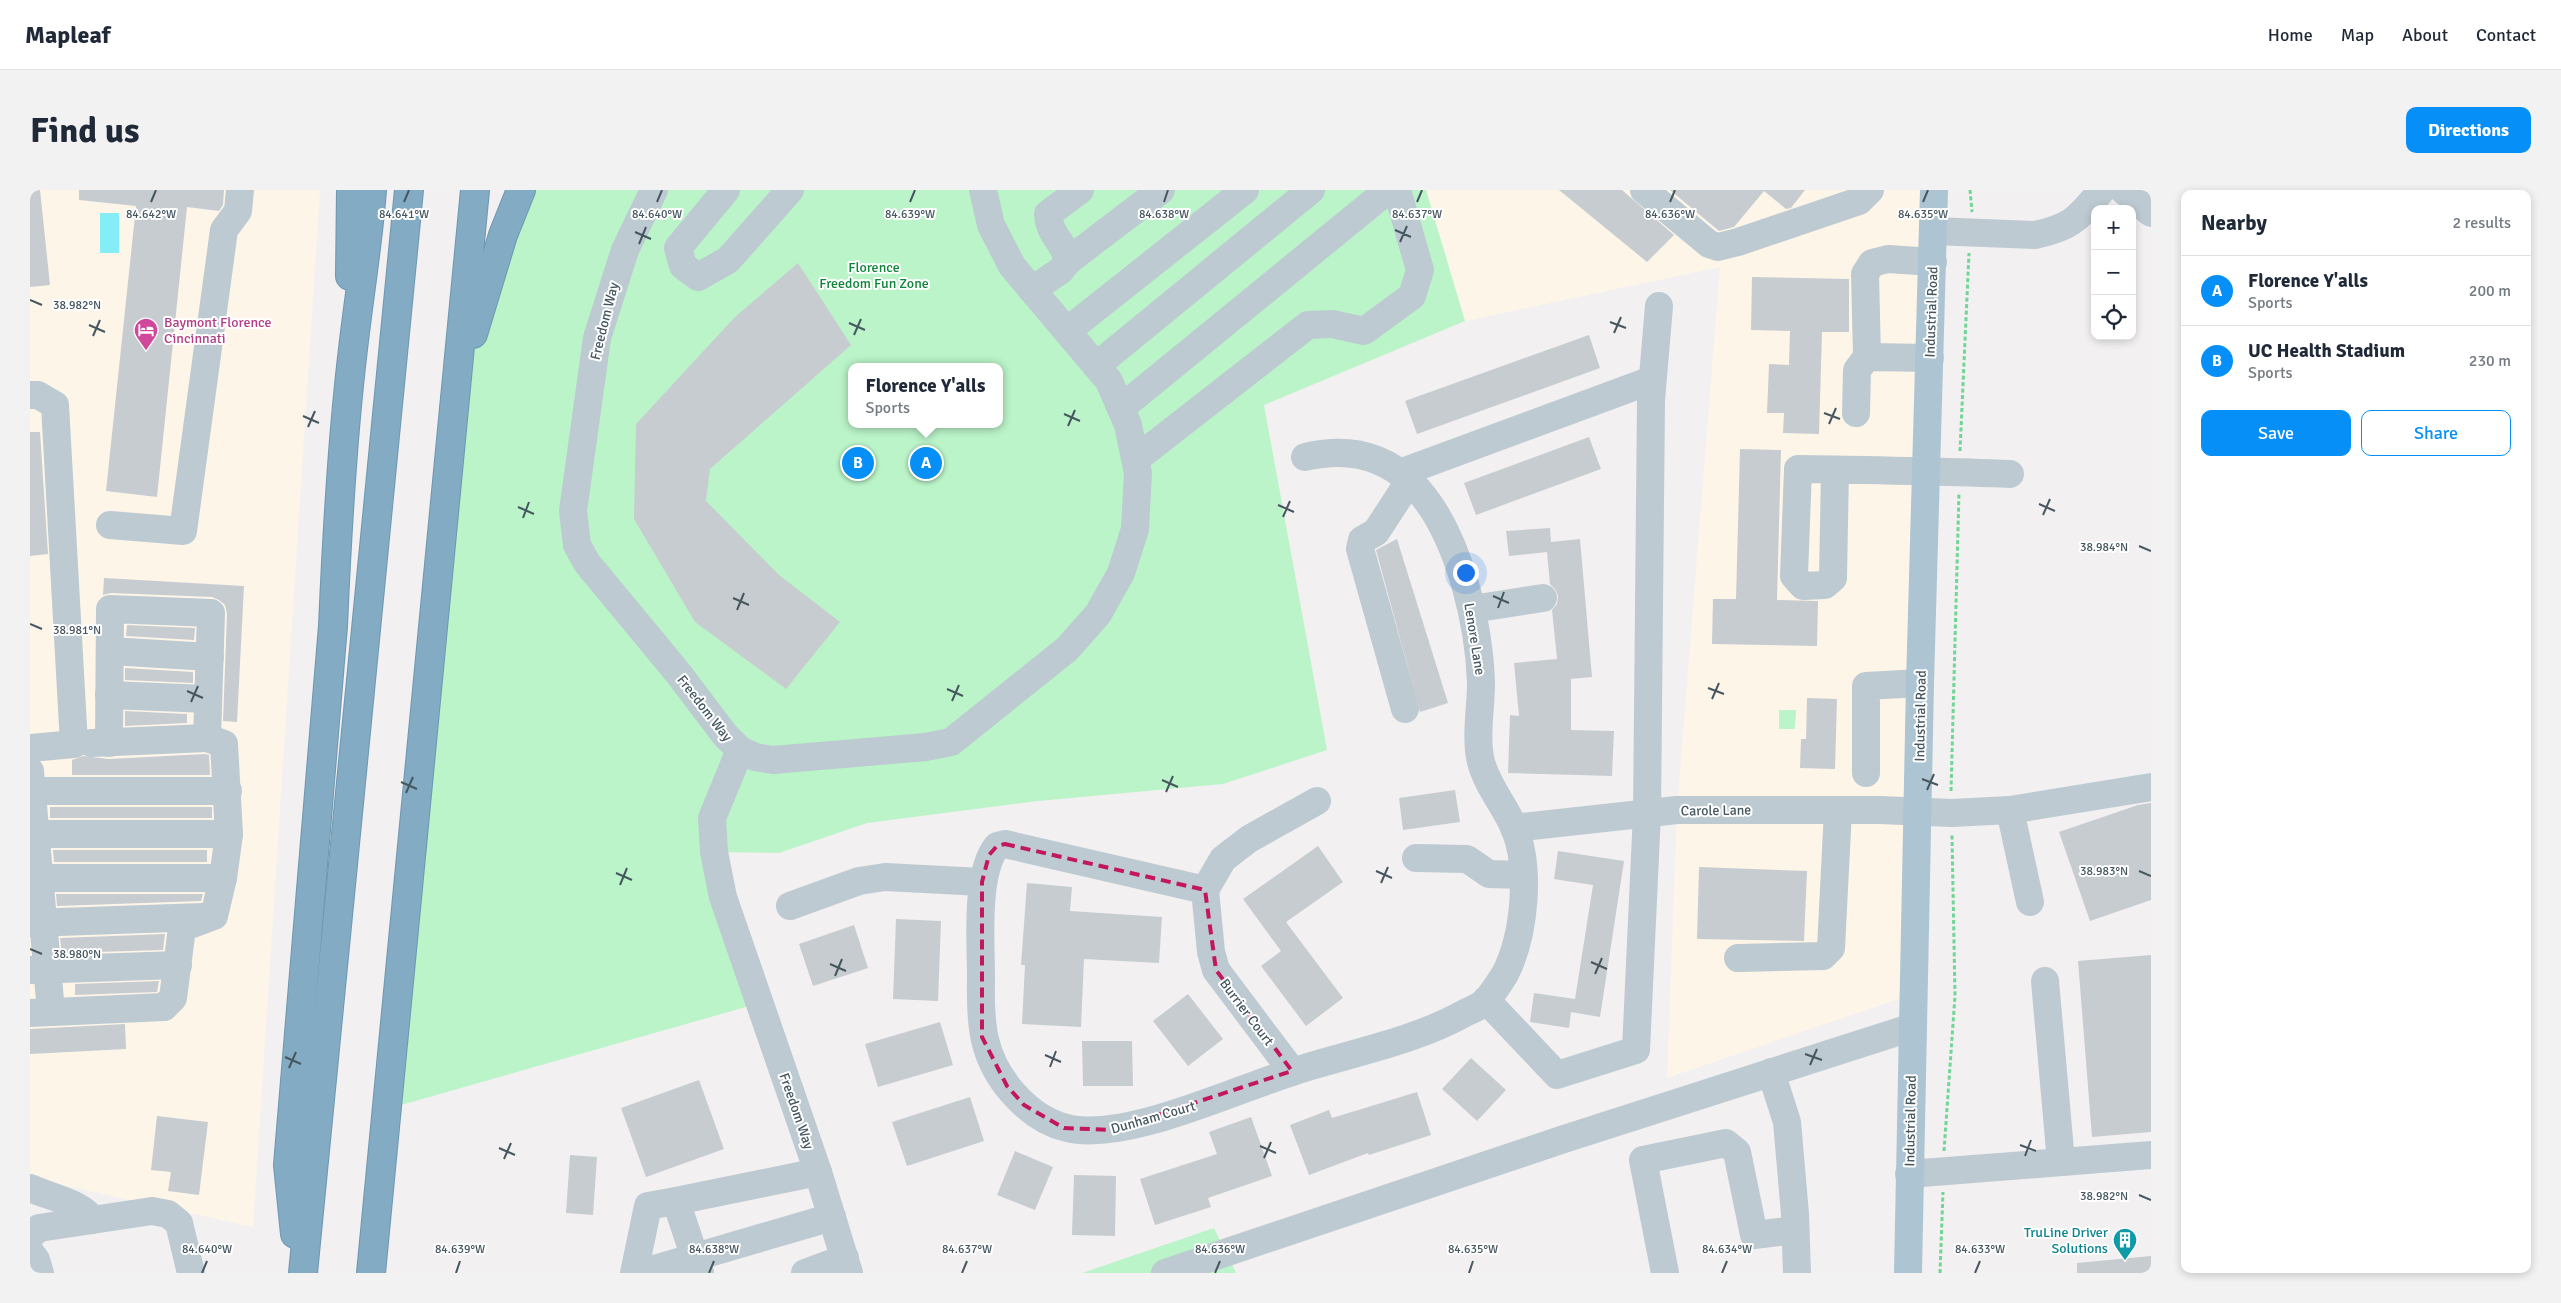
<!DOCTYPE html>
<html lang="en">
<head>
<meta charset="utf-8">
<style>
  body { margin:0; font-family:Signika,sans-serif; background:#f2f2f3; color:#1f2937 }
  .controls { position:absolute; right:15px; top:15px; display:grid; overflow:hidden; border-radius:10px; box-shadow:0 2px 8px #0003 }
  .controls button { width:45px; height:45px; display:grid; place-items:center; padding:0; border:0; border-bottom:1px solid #e0e1e3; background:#fff; color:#1f2937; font:25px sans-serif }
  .you { position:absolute; left:1435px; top:382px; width:18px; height:18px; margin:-12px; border:4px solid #fff; border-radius:50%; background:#1a73e8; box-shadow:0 0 0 8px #1a73e833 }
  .badge { display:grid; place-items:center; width:32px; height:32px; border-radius:50%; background:#0690f7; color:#fff; font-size:16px; font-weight:700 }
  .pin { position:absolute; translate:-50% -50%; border:2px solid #fff; box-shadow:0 1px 5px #0006 }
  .popup { position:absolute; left:818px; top:173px; width:155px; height:65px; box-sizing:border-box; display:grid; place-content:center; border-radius:10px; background:#fff; filter:drop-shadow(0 1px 4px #0005); font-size:16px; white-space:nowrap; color:#747a83 }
  .popup b { font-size:19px; color:#1f2937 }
  .popup::after { content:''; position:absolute; left:50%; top:100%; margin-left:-10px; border:10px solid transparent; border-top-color:#fff }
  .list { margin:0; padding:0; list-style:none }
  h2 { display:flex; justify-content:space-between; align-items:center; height:65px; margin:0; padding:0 20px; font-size:21px }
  h2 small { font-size:16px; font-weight:400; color:#747a83 }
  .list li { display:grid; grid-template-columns:32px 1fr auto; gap:15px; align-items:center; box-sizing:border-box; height:70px; padding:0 20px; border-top:1px solid #e0e1e3 }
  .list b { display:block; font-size:19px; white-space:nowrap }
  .list p { margin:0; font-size:16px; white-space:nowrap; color:#747a83 }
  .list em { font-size:16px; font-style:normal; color:#747a83 }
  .actions { display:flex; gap:10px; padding:15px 20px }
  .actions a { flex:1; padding:11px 0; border:1px solid #0690f7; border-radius:10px; text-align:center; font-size:18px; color:#0690f7 }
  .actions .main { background:#0690f7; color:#fff }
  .icon { flex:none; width:28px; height:28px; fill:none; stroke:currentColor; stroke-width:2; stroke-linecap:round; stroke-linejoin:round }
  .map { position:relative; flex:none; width:2121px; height:1083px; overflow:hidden; border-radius:10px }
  header { display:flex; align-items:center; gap:30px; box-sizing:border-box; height:70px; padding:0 25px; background:#fff; border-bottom:1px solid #e0e1e3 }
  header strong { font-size:24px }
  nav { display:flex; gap:28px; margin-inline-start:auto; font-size:18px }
  .intro { display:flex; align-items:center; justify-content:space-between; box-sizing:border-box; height:120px; padding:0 30px }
  h1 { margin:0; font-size:35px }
  .button { padding:12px 22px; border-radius:10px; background:#0690f7; color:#fff; font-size:18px; font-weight:700 }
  main { display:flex; gap:30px; padding:0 30px }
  aside { flex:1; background:#fff; border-radius:10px; box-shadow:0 2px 8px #0003 }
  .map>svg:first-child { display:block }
</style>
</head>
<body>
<header>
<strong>Mapleaf</strong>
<nav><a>Home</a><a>Map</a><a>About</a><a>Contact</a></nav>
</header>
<div class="intro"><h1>Find us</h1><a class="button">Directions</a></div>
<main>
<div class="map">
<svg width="2121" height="1083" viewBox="0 0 2121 1083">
  <rect width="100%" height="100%" fill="#f3f0f1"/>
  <!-- commercial -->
  <g fill="#fef5e9">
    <path d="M0,0H290L223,1037L0,988Z"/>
    <path d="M1396,0H1904L1883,804L1637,888L1647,620L1690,77L1435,131Z"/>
  </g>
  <!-- green -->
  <g fill="#bbf4c9" fill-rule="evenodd">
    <path d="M491,0H1396L1435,131L1234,215L1297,560L1193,594L1008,611L837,633L749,663L684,662L730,813L357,919L425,205ZM822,177H970V234H822Z"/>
    <path d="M1749,520H1766L1765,539H1749Z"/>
    <path d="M1184,1038L1206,1083H1052Z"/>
  </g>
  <!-- water -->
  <rect fill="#84edf5" x="70" y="23" width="19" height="40"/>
  <!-- building -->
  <g fill="#c7ccd0">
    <path d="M0,0H10L20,95L0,97Z"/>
    <path d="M49,0H194L193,15L189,21L157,17L127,307L76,301L106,16L49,10Z"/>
    <path d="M1529,0H1592L1644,45L1617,72Z"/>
    <path d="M1640,0H1775L1761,18L1756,19L1734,1L1704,37L1689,41Z"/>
    <path d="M768,73L821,155L680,279L676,311L749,385L810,432L756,499L665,432L604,329L606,234L705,127Z"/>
    <path d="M1722,87L1819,89V142H1792L1789,244L1753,243L1754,223H1737L1739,174L1759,175L1760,141L1721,140Z"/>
    <path d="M1559,145L1570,178L1387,244L1375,211Z"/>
    <path d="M0,242H10L18,364L0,366Z"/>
    <path d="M1559,247L1571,279L1446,325L1434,293Z"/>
    <path d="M1710,259L1751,260L1747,410L1788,411L1787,456L1682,454L1683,409H1706Z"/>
    <path d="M1520,338L1521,352L1550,349L1562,487L1541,489V540L1584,541L1582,586L1478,583L1480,525L1489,526L1484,473L1527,469L1522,420L1527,414L1528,406L1525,399L1520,394L1517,362L1479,366L1476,341Z"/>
    <path d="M1367,349L1418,513L1390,522L1346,360Z"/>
    <path d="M74,388L214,396L207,532L193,531L197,424L195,415L189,410L182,407L81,403L73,405Z"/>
    <path d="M97,435L165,438L164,450L96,446Z"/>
    <path d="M95,478L163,482V493L95,490Z"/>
    <path d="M1777,508L1807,509L1805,579L1770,578L1771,549H1776Z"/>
    <path d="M95,521L157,524V533L95,536Z"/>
    <path d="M175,564L179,565L180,585H42V570L53,566L79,569Z"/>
    <path d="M1425,600L1430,632L1373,640L1369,608Z"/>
    <path d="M2121,613V710L2060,731L2029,642L2108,615Z"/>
    <rect x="20" y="617" width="162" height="11"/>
    <path d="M1288,656L1313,692L1256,732L1313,808L1276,836L1231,776L1251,761L1213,709Z"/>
    <path d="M23,660H177V672H24Z"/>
    <path d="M1528,661L1594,671L1570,827L1541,822L1539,838L1500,832L1504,803L1545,809L1563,695L1524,689Z"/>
    <path d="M1669,677L1777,681L1774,751L1667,749Z"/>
    <path d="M997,693L1042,697L1040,721L1132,727L1129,773L1054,769L1051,837L992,834L995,775H991Z"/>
    <path d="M26,704H173L171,711L27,716Z"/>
    <path d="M866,729L911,731L908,811L863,809Z"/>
    <path d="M824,735L838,778L783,796L769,754Z"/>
    <path d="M135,744L133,760L32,763L30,748Z"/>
    <path d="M2121,765V942L2062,947L2048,771Z"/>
    <path d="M129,791L127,802L45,805V794Z"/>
    <path d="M1158,804L1193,849L1158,876L1123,831Z"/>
    <path d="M910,832L923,875L848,897L835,854Z"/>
    <path d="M95,834L96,859L0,864V839Z"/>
    <path d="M1052,851H1102L1103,896H1053Z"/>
    <path d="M1441,868L1476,900L1447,931L1412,899Z"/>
    <path d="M669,890L694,959L616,987L591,918Z"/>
    <path d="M1387,902L1401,945L1339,965L1338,963L1279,985L1260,935L1299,920L1302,928Z"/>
    <path d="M940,907L954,951L877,976L862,932Z"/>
    <path d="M127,926L178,932L169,1005L138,1001L141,982L121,980Z"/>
    <path d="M1221,927L1242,986L1178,1008L1181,1017L1125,1035L1110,989L1187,964L1179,942Z"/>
    <path d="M985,961L1023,977L1005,1020L967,1005Z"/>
    <path d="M540,965L567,967L563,1025L536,1023Z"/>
    <path d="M1044,985L1086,986L1085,1046L1042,1045Z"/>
    <path d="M2121,1066V1083H2047V1073Z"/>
  </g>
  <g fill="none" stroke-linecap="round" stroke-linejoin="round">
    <defs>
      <g id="highway">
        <path d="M320,86L321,0"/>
        <path d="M443,144L473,45L491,0"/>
        <path d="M265,1044L258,975L303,436C307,343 312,250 323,159C329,106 338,53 342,0"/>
        <path d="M273,1083L379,0"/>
        <path d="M341,1083L445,0"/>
      </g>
    </defs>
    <!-- highway casing -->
    <use href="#highway" stroke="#6e97b0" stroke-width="30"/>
    <!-- path -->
    <g stroke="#6fd695" stroke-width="3" stroke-dasharray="4 2.5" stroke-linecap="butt">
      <path d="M1940,0L1942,22"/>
      <path d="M1930,261L1939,63"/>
      <path d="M1921,601L1929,302"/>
      <path d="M1914,961L1925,806L1922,645"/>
      <path d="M1910,1083L1913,1002"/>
    </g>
    <!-- minor -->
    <g stroke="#bdcad1" stroke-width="28">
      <path d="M624,0L595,60L567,148L543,321L547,355L557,373L648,483L695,545L710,560L682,628L684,662L693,707L788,982L819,1083"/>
      <path d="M696,0L648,58L653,76L668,87L698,70L760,0"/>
      <path d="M1614,0L1679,54L1688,57L1708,52L1829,11L1840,0"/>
      <path d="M2093,0L2121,23"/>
      <path d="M1903,41L2005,45C2043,37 2048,28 2072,0"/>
      <path d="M1038,71L1131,0"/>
      <path d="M1002,100L1030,81L1038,71C1034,50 1020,48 1018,24L1050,0"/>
      <path d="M1037,141L1215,0"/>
      <path d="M1837,167L1835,84L1842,73L1858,69L1903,72"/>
      <path d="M1066,176L1281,0"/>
      <path d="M0,205H8L25,215L44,554L0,558"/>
      <path d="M1091,218L1358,0"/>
      <path d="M1826,223L1827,180L1837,167L1900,168"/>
      <path d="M1106,269L1278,135L1302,134L1334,141L1382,106L1390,80L1367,0"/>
      <path d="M1805,280L1803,388L1795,395L1773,396L1764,386L1768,279C1839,280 1909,281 1980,284"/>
      <path d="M1370,283L1622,190"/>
      <path d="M80,335L153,341L194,40L208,21L210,0"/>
      <path d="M1442,419L1513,408"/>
      <path d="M80,461L180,467"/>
      <path d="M79,505L178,509"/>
      <path d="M1375,519L1330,359L1332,350L1346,342L1380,290"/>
      <path d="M61,553L177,548"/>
      <path d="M710,560L725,567L743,570L896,557L921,552L1037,459L1068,424L1091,383L1105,339L1108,283L1098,235L1079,191L982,76L961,35L953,0"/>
      <path d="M0,581L21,822"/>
      <path d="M1836,583V496L1890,493"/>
      <path d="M0,601H198"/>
      <path d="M1980,620L2000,712"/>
      <path d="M1484,638L1647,620H1850L1922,623L1980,620L2121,597"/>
      <path d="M0,644H199"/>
      <path d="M1386,668L1437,669L1459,684L1493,685"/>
      <path d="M0,688H193"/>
      <path d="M1175,700L975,654L967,656C945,683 951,753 951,789C950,834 952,868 983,903C997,919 1016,933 1037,938C1094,953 1206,899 1265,881C1321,863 1383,852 1435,823C1441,820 1449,817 1454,813C1461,806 1470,792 1475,784C1495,745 1501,677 1484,637C1474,615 1457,595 1451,572C1445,547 1451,519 1451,493C1450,460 1444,426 1435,394C1412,315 1368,245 1275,267"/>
      <path d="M1175,700L1181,762L1186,780L1262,881"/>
      <path d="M1175,700L1193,669L1219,649L1287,611"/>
      <path d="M760,716L829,691L855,687L952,692"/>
      <path d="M0,733L173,727"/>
      <path d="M1708,768L1793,766L1801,758L1808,620"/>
      <path d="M1,780L148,775"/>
      <path d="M2015,791L2031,972"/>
      <path d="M1456,810L1527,885L1606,860L1617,623L1621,210L1629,116"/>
      <path d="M0,823L134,817L143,808L152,738L184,726L193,688L199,644L194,554L177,548L181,423L80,419L79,553"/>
      <path d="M1741,882L1757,932L1765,1024L1767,1083"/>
      <path d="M1879,984L2121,965"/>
      <path d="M0,998C17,1006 55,1014 62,1030"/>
      <path d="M0,1046L9,1038L122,1021L138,1024L149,1033L161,1083"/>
      <path d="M0,1062L6,1070L10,1083"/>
      <path d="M604,1083L618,1016L646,1011"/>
      <path d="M611,1083L802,1027"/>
      <path d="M670,1083L646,1011L788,982"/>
      <path d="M775,1083L815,1068"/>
      <path d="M1135,1083L1534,949L1883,837"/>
      <path d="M1635,1083L1613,970L1696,953L1707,962L1724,1045L1765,1040"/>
    </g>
    <!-- major -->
    <path stroke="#adc5d2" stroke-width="28" d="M1878,1083L1890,493L1904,0"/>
    <!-- highway -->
    <use href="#highway" stroke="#83abc4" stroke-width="28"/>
  </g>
  <!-- marked area -->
  <path fill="none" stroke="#c2185b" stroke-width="4" stroke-dasharray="10 6" stroke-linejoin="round" d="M975,654L1175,700L1186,780L1262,881L1081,940L1034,938L994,915L977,896L952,847V692L959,665L967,656Z"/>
  <!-- ticks -->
  <path fill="none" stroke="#465760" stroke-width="2" d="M121,12L126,0M374,12L379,0M627,12L632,0M880,12L885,0M1134,12L1138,0M1387,12L1392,0M1640,12L1645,0M1893,12L1898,0M1365,40L1381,47M605,42L621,49M1370,52L1377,36M609,54L616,37M0,110L12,115M1580,132L1596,138M819,133L835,140M59,135L75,142M1584,143L1591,127M824,145L831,129M63,146L70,130M1794,223L1810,229M1034,224L1050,231M273,226L289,233M1799,234L1806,218M1038,236L1045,220M278,237L285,221M2009,314L2025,321M1248,315L1264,322M488,317L504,324M2013,325L2020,309M1253,327L1260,311M493,328L499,312M2109,356L2121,361M1463,406L1479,413M703,408L719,415M1468,418L1474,402M707,420L714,403M0,434L12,439M1678,498L1694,504M917,499L933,506M157,501L173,508M1682,509L1689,493M922,511L929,495M161,512L168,496M1892,589L1908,595M1132,590L1148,597M371,592L387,599M1897,600L1904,584M1136,602L1143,586M376,603L383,587M1346,681L1362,688M2109,681L2121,686M586,683L602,690M1351,693L1358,677M590,695L597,678M0,759L12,764M1561,772L1577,779M800,774L816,781M1565,784L1572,768M805,786L812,769M1775,864L1792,870M1015,865L1031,872M255,867L271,874M1780,875L1787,859M1020,877L1026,861M259,878L266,862M1990,955L2006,961M1230,956L1246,963M469,958L485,965M1995,966L2001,950M1234,968L1241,952M474,969L481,953M2109,1005L2121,1010M172,1083L177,1071M426,1083L430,1071M679,1083L684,1071M932,1083L937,1071M1185,1083L1190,1071M1439,1083L1443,1071M1692,1083L1697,1071M1945,1083L1950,1071"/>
  <!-- icons -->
  <defs>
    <symbol id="hotel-pin" viewBox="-11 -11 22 30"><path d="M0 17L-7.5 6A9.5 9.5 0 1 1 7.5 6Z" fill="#d1479c" stroke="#fff"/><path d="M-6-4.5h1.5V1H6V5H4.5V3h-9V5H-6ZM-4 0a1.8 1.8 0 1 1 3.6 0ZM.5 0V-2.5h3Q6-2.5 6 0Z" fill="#fff"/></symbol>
    <symbol id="building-pin" viewBox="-11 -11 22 30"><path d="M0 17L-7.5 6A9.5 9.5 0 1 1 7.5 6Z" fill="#0f9aa8" stroke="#fff"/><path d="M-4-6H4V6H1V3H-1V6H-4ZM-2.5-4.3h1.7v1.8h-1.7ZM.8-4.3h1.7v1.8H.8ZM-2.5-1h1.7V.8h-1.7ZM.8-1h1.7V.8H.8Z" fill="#fff"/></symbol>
  </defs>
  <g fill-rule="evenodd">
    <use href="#hotel-pin" x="102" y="126" width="28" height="38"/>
    <use href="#building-pin" x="2081" y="1036" width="28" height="38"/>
  </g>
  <g text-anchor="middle" stroke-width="4" stroke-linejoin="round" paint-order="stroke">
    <!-- park labels -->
    <g font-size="14" fill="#0d8539" stroke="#fff">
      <text x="844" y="82">Florence<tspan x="844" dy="16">Freedom Fun Zone</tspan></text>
    </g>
    <!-- street labels -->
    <g font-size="14" fill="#465760" stroke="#fff">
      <text transform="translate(1901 122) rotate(-88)" y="5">Industrial Road</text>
      <text transform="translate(574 131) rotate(-76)" y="5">Freedom Way</text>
      <text transform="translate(1445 449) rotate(81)" y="5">Lenore Lane</text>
      <text transform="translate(675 518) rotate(52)" y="5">Freedom Way</text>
      <text transform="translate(1890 526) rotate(-89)" y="5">Industrial Road</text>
      <text transform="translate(1686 620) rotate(-1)" y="5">Carole Lane</text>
      <text transform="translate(1217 822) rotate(53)" y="5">Burrier Court</text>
      <text transform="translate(767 921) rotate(71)" y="5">Freedom Way</text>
      <text transform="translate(1123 927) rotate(-16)" y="5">Dunham Court</text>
      <text transform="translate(1880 931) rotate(-89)" y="5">Industrial Road</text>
    </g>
    <!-- hotel labels -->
    <g font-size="14" fill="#b23c85" stroke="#fff" text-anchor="start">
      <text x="134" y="137">Baymont Florence<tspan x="134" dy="16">Cincinnati</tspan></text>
    </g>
    <!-- culture labels -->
    <g font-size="14" fill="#0d838f" stroke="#fff" text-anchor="end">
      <text x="2078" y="1047">TruLine Driver<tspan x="2078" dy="16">Solutions</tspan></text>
    </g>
  </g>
  <g font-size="12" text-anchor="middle" fill="#465760" stroke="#fff" stroke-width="4" stroke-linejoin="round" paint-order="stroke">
    <text x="121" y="28">84.642°W</text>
    <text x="374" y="28">84.641°W</text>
    <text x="627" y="28">84.640°W</text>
    <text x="880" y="28">84.639°W</text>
    <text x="1134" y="28">84.638°W</text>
    <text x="1387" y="28">84.637°W</text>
    <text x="1640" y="28">84.636°W</text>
    <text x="1893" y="28">84.635°W</text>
    <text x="47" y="119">38.982°N</text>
    <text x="2074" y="361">38.984°N</text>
    <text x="47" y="444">38.981°N</text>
    <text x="2074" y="685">38.983°N</text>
    <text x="47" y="768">38.980°N</text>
    <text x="2074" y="1010">38.982°N</text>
    <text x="177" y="1063">84.640°W</text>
    <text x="430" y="1063">84.639°W</text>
    <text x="684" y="1063">84.638°W</text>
    <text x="937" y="1063">84.637°W</text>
    <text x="1190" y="1063">84.636°W</text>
    <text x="1443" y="1063">84.635°W</text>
    <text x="1697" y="1063">84.634°W</text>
    <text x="1950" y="1063">84.633°W</text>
  </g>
</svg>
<div class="controls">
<button>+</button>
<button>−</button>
<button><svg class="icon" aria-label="locate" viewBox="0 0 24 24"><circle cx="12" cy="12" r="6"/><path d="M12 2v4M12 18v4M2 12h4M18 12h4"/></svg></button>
</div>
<div class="you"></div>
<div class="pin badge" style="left:896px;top:273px">A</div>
<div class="popup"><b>Florence Y'alls</b>Sports</div>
<div class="pin badge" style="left:828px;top:273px">B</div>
</div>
<aside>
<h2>Nearby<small>2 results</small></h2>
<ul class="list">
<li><span class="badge">A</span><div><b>Florence Y'alls</b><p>Sports</p></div><em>200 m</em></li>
<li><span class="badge">B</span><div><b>UC Health Stadium</b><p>Sports</p></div><em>230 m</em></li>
</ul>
<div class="actions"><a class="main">Save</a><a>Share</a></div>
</aside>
</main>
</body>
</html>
